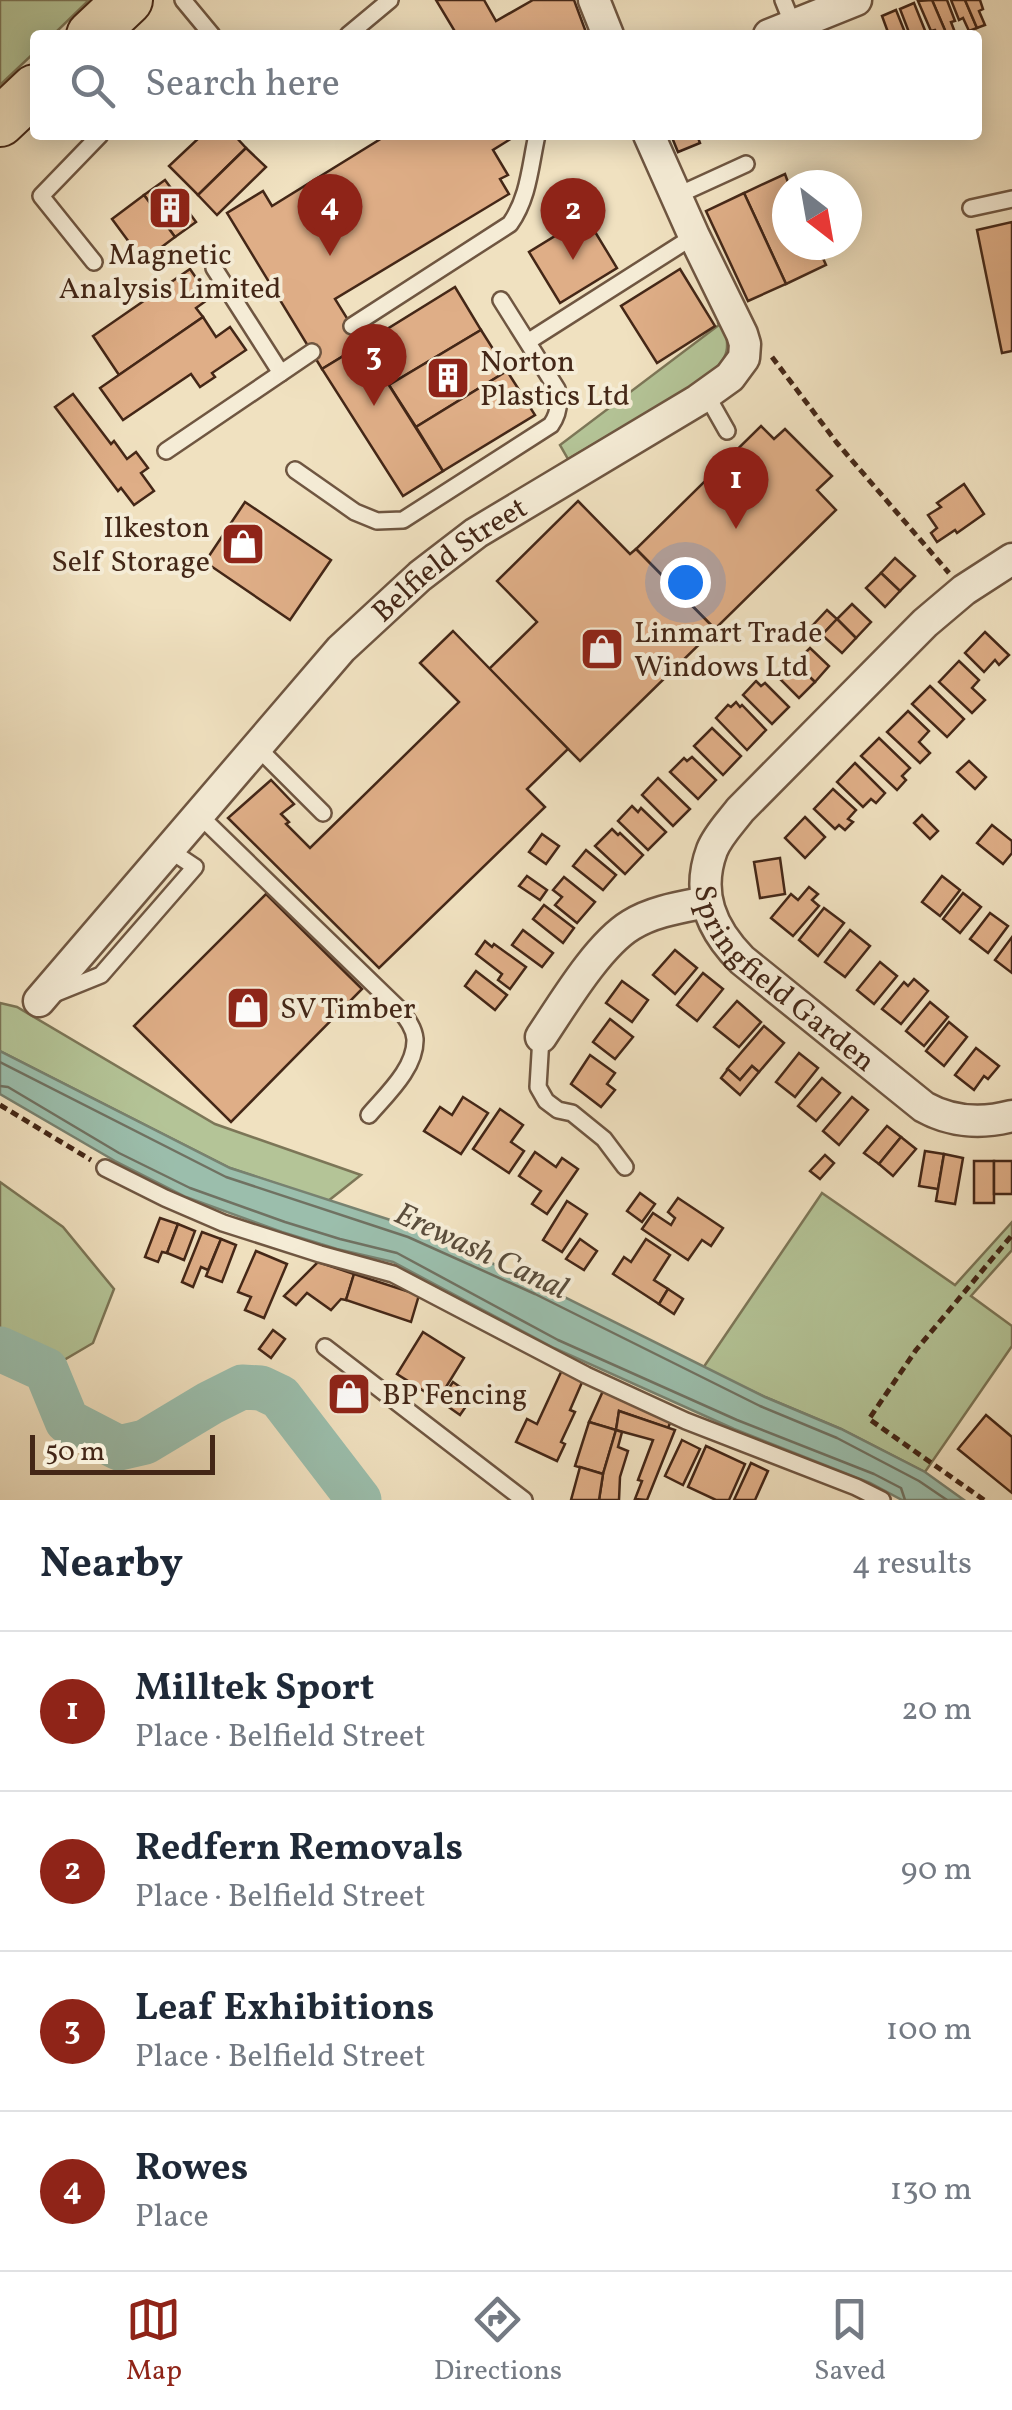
<!DOCTYPE html>
<html lang="en">
<head>
<meta charset="utf-8">
<style>
  body { margin:0; font-family:Vollkorn,serif; background:#f2f2f3; color:#1f2937 }
  .compass { position:absolute; left:772px; top:170px; width:90px; height:90px; border-radius:50%; background:#fff; box-shadow:0 5px 25px #0003; rotate:149deg }
  .scale { position:absolute; left:30px; bottom:25px; width:185px; box-sizing:border-box; padding-left:10px; border:5px solid #442717; border-top:0; font-size:28px; line-height:35px; white-space:nowrap; color:#442717; -webkit-text-stroke:8px #f5ecd6; paint-order:stroke }
  .you { position:absolute; left:685px; top:582px; width:35px; height:35px; margin:-25px; border:8px solid #fff; border-radius:50%; background:#1a73e8; box-shadow:0 0 0 15px #1a73e833 }
  .badge { display:grid; place-items:center; width:65px; height:65px; border-radius:50%; background:#8f2418; color:#fff; font-size:32px; font-weight:700 }
  .pin { position:absolute; translate:-50% -82px; filter:drop-shadow(0 2px 5px #0008) }
  .pin::after { content:''; position:absolute; top:52px; width:35px; height:30px; background:inherit; clip-path:polygon(0 0,100% 0,50% 100%) }
  .list { margin:0; padding:0; list-style:none }
  h2 { display:flex; justify-content:space-between; align-items:center; height:130px; margin:0; padding:0 40px; font-size:42px }
  h2 small { font-size:32px; font-weight:400; color:#747a83 }
  .list li { display:grid; grid-template-columns:65px 1fr auto; gap:30px; align-items:center; box-sizing:border-box; height:160px; padding:0 40px; border-top:2px solid #e0e1e3 }
  .list b { display:block; font-size:38px; white-space:nowrap }
  .list p { margin:0; font-size:32px; white-space:nowrap; color:#747a83 }
  .list em { font-size:32px; font-style:normal; color:#747a83 }
  .icon { flex:none; width:55px; height:55px; fill:none; stroke:currentColor; stroke-width:2; stroke-linecap:round; stroke-linejoin:round }
  .map { position:relative; flex:none; width:1012px; height:1500px; overflow:hidden }
  .search { position:absolute; background:#fff; box-shadow:0 5px 25px #0003; left:30px; right:30px; top:30px; height:110px; display:flex; align-items:center; gap:25px; box-sizing:border-box; padding:0 35px; border-radius:10px; color:#747a83; font-size:38px }
  .sheet { height:770px; background:#fff }
  nav { display:flex; justify-content:space-around; align-items:center; box-sizing:border-box; height:140px; border-top:2px solid #e0e1e3; background:#fff; font-size:28px; color:#747a83 }
  nav a { display:grid; justify-items:center; gap:5px }
  nav .on { color:#8f2418 }
  .map>svg:first-child { display:block }
</style>
</head>
<body>
<div class="map">
<svg width="1012" height="1500" viewBox="0 0 1012 1500">
  <rect width="100%" height="100%" fill="#f0e1c0"/>
  <filter id="stains"><feTurbulence type="fractalNoise" baseFrequency=".002" numOctaves="4"/><feColorMatrix values="0 0 0 0 .2 0 0 0 0 .09 0 0 0 0 .02 0 0 0 .5 -.17"/></filter>
  <radialGradient id="worn" r=".72"><stop offset=".6" stop-color="#630" stop-opacity="0"/><stop offset="1" stop-color="#630" stop-opacity=".3"/></radialGradient>
  <!-- green -->
  <g fill="#b4c497" stroke="#7c7657" stroke-width="2.5">
    <path d="M0,0H89L53,35H35V52L0,85Z"/>
    <path d="M722,320C733,352 727,359 703,380L568,459L560,445L719,325L718,323Z"/>
    <path d="M0,1003L17,1007L215,1124L361,1175L328,1201L230,1168L0,1051Z"/>
    <path d="M0,1182L63,1227L114,1289L93,1343L52,1367L0,1348Z"/>
    <path d="M822,1193L955,1285L1012,1222V1250L971,1296L1012,1326V1346L925,1472L841,1429L765,1397L703,1368Z"/>
  </g>
  <!-- water -->
  <path fill="#9bbeac" stroke="#788270" stroke-width="2.5" d="M0,1051L230,1168L412,1227L540,1285L765,1397L841,1429L925,1472L964,1500H902L870,1483L734,1429L554,1348L393,1262L337,1249L282,1232L186,1197L115,1161L0,1094Z"/>
  <g fill="none" stroke-linecap="round" stroke-linejoin="round">
    <!-- shore -->
    <g stroke="#707262" stroke-width="2.5">
      <path d="M0,1062L226,1177L408,1237L535,1294L760,1406L837,1438L919,1481L947,1500"/>
      <path d="M0,1086L8,1087L119,1153L190,1188L285,1222L340,1239L397,1253L558,1340L737,1420L874,1474L901,1488L905,1500"/>
    </g>
    <!-- river -->
    <path stroke="#9bbeac" stroke-width="45" d="M0,1349L46,1370L67,1421L119,1448L145,1442L210,1403L242,1387L261,1388L280,1397L359,1500"/>
  </g>
  <!-- building -->
  <g fill="#dfae87" stroke="#442717" stroke-width="2.5">
    <path d="M436,0H484L496,21L533,0H574L587,35H457Z"/>
    <path d="M932,0H947L955,21L951,22L956,35H947Z"/>
    <path d="M932,0L947,35H938L935,30L931,31L918,1Z"/>
    <path d="M951,0H965L977,28L969,31L963,18L959,20Z"/>
    <path d="M965,0H980L983,9L979,11L985,25L977,28Z"/>
    <path d="M914,3L926,33L922,35H910L900,9Z"/>
    <path d="M896,10L906,35H889L882,16Z"/>
    <path d="M202,135H234L246,148L198,195L169,166Z"/>
    <path d="M387,135H517L493,150L508,175L500,179L509,194L335,299L363,344L322,369L227,213L263,191L272,206Z"/>
    <path d="M671,135H697L700,143L678,152Z"/>
    <path d="M246,148L266,167L217,215L198,195Z"/>
    <path d="M785,174L789,185H787V245H817L826,265L786,284L744,193Z"/>
    <path d="M165,180L196,222L175,237L144,195Z"/>
    <path d="M744,193L786,284L748,301L706,211Z"/>
    <path d="M144,195L175,237L143,261L112,219Z"/>
    <path d="M586,217L617,268L560,303L529,252Z"/>
    <path d="M1012,222V351L1002,353L977,230Z"/>
    <path d="M190,269L210,298L196,308L203,317L119,375L93,336Z"/>
    <path d="M680,269L715,326L657,363L621,306Z"/>
    <path d="M455,287L481,330L389,385L363,344Z"/>
    <path d="M203,317L216,337L230,327L246,350L212,373L215,377L200,387L191,374L123,420L100,388Z"/>
    <path d="M481,330L507,371L416,427L389,385Z"/>
    <path d="M363,344L443,471L403,496L322,369Z"/>
    <path d="M507,371L535,415L443,471L416,427Z"/>
    <path d="M73,394L111,444L114,441L127,459L136,452L148,468L141,473L154,491L134,505L121,488L118,491L55,407Z"/>
    <path d="M761,426L774,439L785,429L832,476L817,490L836,510L715,629L636,549Z"/>
    <path d="M964,484L984,514L957,533L955,530L937,542L931,533L937,528L928,515L941,507L937,503Z"/>
    <path d="M578,501L630,554L636,549L715,629L580,761L489,669L537,622L497,581Z"/>
    <path d="M245,502L331,560L290,620L205,562Z"/>
    <path d="M895,558L915,576L900,591L881,573Z"/>
    <path d="M881,573L900,591L885,607L866,588Z"/>
    <path d="M852,604L871,622L856,638L837,619Z"/>
    <path d="M827,610L837,619L822,635L813,625Z"/>
    <path d="M837,619L856,638L842,653L822,635Z"/>
    <path d="M453,631L568,749L527,789L545,807L379,968L228,818L271,780L294,804L281,814L289,822L286,824L310,848L459,702L420,663Z"/>
    <path d="M985,632L1009,655L999,665L995,660L984,672L965,653Z"/>
    <path d="M810,648L829,666L815,682L795,663Z"/>
    <path d="M959,661L979,680L972,688L985,700L972,713L939,682Z"/>
    <path d="M795,663L815,682L799,698L780,679Z"/>
    <path d="M756,681L761,686L765,683L789,707L772,724L743,695Z"/>
    <path d="M930,686L964,719L947,737L912,704Z"/>
    <path d="M736,702L740,707L742,705L766,730L747,750L716,718L728,705L731,707Z"/>
    <path d="M908,711L929,731L919,742L930,753L920,763L887,732Z"/>
    <path d="M712,728L741,756L723,775L694,746Z"/>
    <path d="M879,738L910,768L902,776L906,780L897,790L861,756Z"/>
    <path d="M692,757L716,780L698,799L670,772L684,758L687,761Z"/>
    <path d="M969,761L986,777L975,789L957,772Z"/>
    <path d="M855,763L885,793L876,803L871,799L863,807L837,782Z"/>
    <path d="M658,778L690,809L673,826L642,795Z"/>
    <path d="M833,789L856,810L848,819L853,822L845,830L839,825L835,829L814,809Z"/>
    <path d="M632,806L638,812L641,808L666,832L648,850L618,821Z"/>
    <path d="M922,815L938,831L930,839L914,823Z"/>
    <path d="M805,817L825,837L805,858L785,838Z"/>
    <path d="M992,825L1012,841V853L1003,864L977,843Z"/>
    <path d="M612,829L618,835L620,833L643,855L625,874L595,846Z"/>
    <path d="M542,834L559,846L546,864L529,852Z"/>
    <path d="M586,850L616,875L603,890L573,866Z"/>
    <path d="M780,858L785,894L760,898L754,862Z"/>
    <path d="M527,876L547,890L540,900L519,886Z"/>
    <path d="M942,876L960,890L940,916L922,902Z"/>
    <path d="M564,877L595,902L577,923L555,905L562,897L553,890Z"/>
    <path d="M809,887L818,894L812,900L819,906L793,936L771,918L791,894L798,900Z"/>
    <path d="M963,893L981,907L960,933L943,919Z"/>
    <path d="M266,894L362,989L231,1122L134,1026Z"/>
    <path d="M544,905L574,928L563,943L533,919Z"/>
    <path d="M824,908L844,923L818,956L799,940Z"/>
    <path d="M990,913L1008,926L988,953L970,939Z"/>
    <path d="M523,930L553,953L542,967L512,945Z"/>
    <path d="M850,930L870,946L845,977L825,962Z"/>
    <path d="M1012,937V973L995,960Z"/>
    <path d="M485,941L492,947L494,944L526,967L510,989L498,980L502,974L476,954Z"/>
    <path d="M675,950L697,968L675,994L653,975Z"/>
    <path d="M880,962L897,976L874,1004L857,990Z"/>
    <path d="M476,971L507,995L495,1010L465,986Z"/>
    <path d="M703,973L723,989L697,1021L677,1005Z"/>
    <path d="M914,979L928,991L901,1024L882,1009L904,982L908,986Z"/>
    <path d="M622,981L648,1000L632,1022L606,1003Z"/>
    <path d="M737,1001L761,1022L739,1047L714,1027Z"/>
    <path d="M930,1002L948,1017L924,1046L906,1031Z"/>
    <path d="M610,1019L633,1037L615,1059L593,1042Z"/>
    <path d="M949,1022L967,1037L944,1066L926,1051Z"/>
    <path d="M764,1026L784,1043L759,1072L752,1066L740,1080L727,1069Z"/>
    <path d="M976,1048L999,1066L988,1079L984,1076L974,1090L955,1075Z"/>
    <path d="M799,1053L818,1068L795,1097L776,1082Z"/>
    <path d="M590,1055L615,1073L607,1084L615,1090L601,1107L571,1084Z"/>
    <path d="M752,1066L759,1072L740,1095L721,1078L728,1069L740,1080Z"/>
    <path d="M822,1078L840,1093L816,1121L798,1106Z"/>
    <path d="M463,1097L488,1113L461,1154L424,1131L440,1107L452,1115Z"/>
    <path d="M852,1097L868,1110L839,1145L823,1131Z"/>
    <path d="M500,1109L523,1125L511,1142L524,1151L509,1173L473,1149Z"/>
    <path d="M887,1126L901,1137L879,1164L864,1153Z"/>
    <path d="M901,1137L916,1149L893,1176L879,1164Z"/>
    <path d="M925,1151L944,1154L938,1189L919,1186Z"/>
    <path d="M535,1152L556,1167L562,1158L578,1169L547,1214L532,1204L541,1191L519,1176Z"/>
    <path d="M944,1154L963,1158L955,1204L936,1201Z"/>
    <path d="M825,1155L834,1163L820,1179L810,1171Z"/>
    <rect x="974" y="1161" width="20" height="42"/>
    <rect x="994" y="1161" width="18" height="33"/>
    <path d="M640,1193L655,1204L642,1222L627,1211Z"/>
    <path d="M678,1198L723,1228L711,1246L702,1240L688,1260L642,1229L653,1213L671,1225L675,1218L668,1212Z"/>
    <path d="M567,1201L587,1214L562,1252L543,1240Z"/>
    <path d="M160,1218L178,1224L167,1253L162,1252L158,1262L145,1257Z"/>
    <path d="M178,1224L195,1231L184,1260L167,1253Z"/>
    <path d="M202,1232L221,1239L208,1270L201,1267L193,1287L182,1282Z"/>
    <path d="M221,1239L236,1245L222,1282L206,1276Z"/>
    <path d="M580,1239L597,1251L584,1270L566,1259Z"/>
    <path d="M646,1239L670,1255L654,1280L668,1289L659,1304L613,1274L624,1257L631,1262Z"/>
    <path d="M256,1251L287,1264L264,1318L245,1310L251,1297L238,1292Z"/>
    <path d="M318,1262L354,1274L346,1300L341,1299L331,1310L307,1293L296,1305L284,1296Z"/>
    <path d="M354,1274L419,1295L411,1322L346,1300Z"/>
    <path d="M668,1289L683,1299L674,1314L659,1304Z"/>
    <path d="M273,1330L285,1339L271,1358L259,1349Z"/>
    <path d="M423,1332L464,1358L438,1400L397,1374Z"/>
    <path d="M562,1370L583,1380L570,1410L575,1412L561,1442L565,1444L557,1461L516,1442L527,1419L537,1424Z"/>
    <path d="M453,1382L473,1396L460,1415L440,1401Z"/>
    <path d="M603,1391L671,1421L668,1428L619,1411L616,1430L589,1422Z"/>
    <path d="M619,1411L675,1430L647,1500L635,1499L642,1481L638,1480L653,1440L616,1430Z"/>
    <path d="M986,1415L1012,1437V1493L958,1449Z"/>
    <path d="M589,1422L616,1430L603,1474L575,1466Z"/>
    <path d="M616,1430L622,1432L618,1447L628,1451L620,1477L619,1500H599L603,1474Z"/>
    <path d="M682,1440L700,1449L683,1485L665,1476Z"/>
    <path d="M706,1446L745,1464L729,1500H716L688,1487Z"/>
    <path d="M751,1463L768,1471L755,1500H734Z"/>
    <path d="M580,1467L603,1474L599,1500H571Z"/>
  </g>
  <g fill="none" stroke-linecap="round" stroke-linejoin="round">
    <defs>
      <g id="service">
        <path d="M183,0L212,35"/>
        <path d="M783,0L793,25"/>
        <path d="M348,35L390,0"/>
        <path d="M676,196L746,164"/>
        <path d="M971,208L1012,199"/>
        <path d="M94,262L41,196L100,135"/>
        <path d="M214,268L281,373"/>
        <path d="M352,326L510,224C529,197 530,166 537,135"/>
        <path d="M529,341L694,236"/>
        <path d="M706,394L727,431"/>
        <path d="M166,451L312,352"/>
        <path d="M295,470L355,512L377,521L403,520L551,425C559,414 560,402 557,389L501,300"/>
        <path d="M256,746L323,813"/>
        <path d="M198,814L400,1010C407,1019 414,1028 415,1039C416,1068 386,1095 369,1115"/>
        <path d="M54,994L101,975L195,867L168,849"/>
        <path d="M541,1037L538,1087L546,1101L558,1110L572,1113L604,1139L625,1167"/>
        <path d="M105,1168L165,1198L223,1223L320,1254L393,1274L586,1375L686,1421L856,1487L882,1500"/>
        <path d="M325,1347L524,1500"/>
      </g>
      <g id="minor">
        <path d="M594,0L608,35"/>
        <path d="M769,35L856,0"/>
        <path id="s1" d="M1012,559L964,590L925,623L740,810C731,822 718,835 712,850C696,893 711,929 742,960L924,1107C951,1122 982,1124 1012,1116"/>
        <path id="s2" d="M39,1001L341,649L420,576L476,533L698,400L730,377L744,358L745,344L742,334L694,236L649,135"/>
        <path d="M541,1037C563,1004 598,945 631,925C653,911 682,907 707,902"/>
      </g>
      <g id="primary">
        <path d="M91,35L128,0"/>
        <path d="M0,122L35,89"/>
      </g>
    </defs>
    <!-- service casing -->
    <use href="#service" stroke="#6f5641" stroke-width="20"/>
    <!-- minor casing -->
    <use href="#minor" stroke="#6f5641" stroke-width="35"/>
    <!-- primary casing -->
    <use href="#primary" stroke="#442717" stroke-width="52"/>
    <!-- path -->
    <g stroke="#442717" stroke-width="5" stroke-dasharray="8 5" stroke-linecap="butt">
      <path d="M772,357L837,443L949,573"/>
      <path d="M0,1105L91,1160"/>
      <path d="M984,1500L869,1419L916,1350L1012,1235"/>
    </g>
    <!-- service -->
    <use href="#service" stroke="#f5ecd6" stroke-width="15"/>
    <!-- minor -->
    <use href="#minor" stroke="#f5ecd6" stroke-width="30"/>
    <!-- primary -->
    <use href="#primary" stroke="#f0e1c0" stroke-width="48"/>
  </g>
  <!-- icons -->
  <defs>
    <symbol id="building-square" viewBox="-11 -11 22 22"><rect x="-9" y="-9" width="18" height="18" rx="4" fill="#8f2418" stroke="#f5ecd6"/><path d="M-4-6H4V6H1V3H-1V6H-4ZM-2.5-4.3h1.7v1.8h-1.7ZM.8-4.3h1.7v1.8H.8ZM-2.5-1h1.7V.8h-1.7ZM.8-1h1.7V.8H.8Z" fill="#fff"/></symbol>
    <symbol id="shop-square" viewBox="-11 -11 22 22"><rect x="-9" y="-9" width="18" height="18" rx="4" fill="#8f2418" stroke="#f5ecd6"/><path d="M-5-2.5h2.3a2.7 3.5 0 0 1 5.4 0H5L5.5 6h-11ZM-1.5-2.5h3a1.5 2.3 0 0 0-3 0Z" fill="#fff"/></symbol>
  </defs>
  <g fill-rule="evenodd">
    <use href="#building-square" x="145" y="183" width="50" height="50"/>
    <use href="#building-square" x="423" y="353" width="50" height="50"/>
    <use href="#shop-square" x="218" y="519" width="50" height="50"/>
    <use href="#shop-square" x="577" y="624" width="50" height="50"/>
    <use href="#shop-square" x="223" y="983" width="50" height="50"/>
    <use href="#shop-square" x="324" y="1369" width="50" height="50"/>
  </g>
  <g text-anchor="middle" stroke-width="8" stroke-linejoin="round" paint-order="stroke">
    <!-- poi labels -->
    <g font-size="30" fill="#442717" stroke="#f5ecd6" text-anchor="start">
      <text x="170" y="264" text-anchor="middle">Magnetic<tspan x="170" dy="34">Analysis Limited</tspan></text>
      <text x="480" y="371">Norton<tspan x="480" dy="34">Plastics Ltd</tspan></text>
      <text x="210" y="537" text-anchor="end">Ilkeston<tspan x="210" dy="34">Self Storage</tspan></text>
      <text x="634" y="642">Linmart Trade<tspan x="634" dy="34">Windows Ltd</tspan></text>
      <text x="280" y="1018">SV Timber</text>
      <text x="382" y="1404">BP Fencing</text>
    </g>
    <!-- street labels -->
    <g font-size="30" fill="#442717" stroke="#f5ecd6">
      <text dy="10" stroke="none"><textPath href="#s2" startOffset="605">Belfield Street</textPath></text>
      <text dy="10" stroke="none"><textPath href="#s1" startOffset="582">Springfield Garden</textPath></text>
    </g>
    <!-- water labels -->
    <g font-size="32" font-style="italic" fill="#5a4d3c" stroke="#f5ecd6">
      <text transform="translate(482 1250) rotate(25)" y="11">Erewash Canal</text>
    </g>
  </g>
  <rect width="100%" height="100%" filter="url(#stains)"/>
  <rect width="100%" height="100%" fill="url(#worn)"/>
</svg>
<svg class="compass" viewBox="-18 -18 36 36"><path d="M0-13l5 13h-10z" fill="#e53935"/><path d="M0 13l5-13h-10z" fill="#747a83"/></svg>
<div class="scale">50 m</div>
<div class="you"></div>
<div class="pin badge" style="left:736px;top:529px">1</div>
<div class="pin badge" style="left:573px;top:260px">2</div>
<div class="pin badge" style="left:374px;top:406px">3</div>
<div class="pin badge" style="left:330px;top:256px">4</div>
<div class="search"><svg class="icon" aria-label="search" viewBox="0 0 24 24"><circle cx="10" cy="10" r="6"/><path d="M15 15l6 6"/></svg>Search here</div>
</div>
<section class="sheet">
<h2>Nearby<small>4 results</small></h2>
<ul class="list">
<li><span class="badge">1</span><div><b>Milltek Sport</b><p>Place · Belfield Street</p></div><em>20 m</em></li>
<li><span class="badge">2</span><div><b>Redfern Removals</b><p>Place · Belfield Street</p></div><em>90 m</em></li>
<li><span class="badge">3</span><div><b>Leaf Exhibitions</b><p>Place · Belfield Street</p></div><em>100 m</em></li>
<li><span class="badge">4</span><div><b>Rowes</b><p>Place</p></div><em>130 m</em></li>
</ul>
</section>
<nav>
<a class="on"><svg class="icon" aria-label="map" viewBox="0 0 24 24"><path d="M3 6l6-2 6 2 6-2v14l-6 2-6-2-6 2zM9 4v14M15 6v14"/></svg>Map</a>
<a><svg class="icon" aria-label="directions" viewBox="0 0 24 24"><path d="M12 3l9 9-9 9-9-9zM9 14v-3h6M13 9l2 2-2 2"/></svg>Directions</a>
<a><svg class="icon" aria-label="saved" viewBox="0 0 24 24"><path d="M7 4h10v16l-5-4-5 4z"/></svg>Saved</a>
</nav>
</body>
</html>
